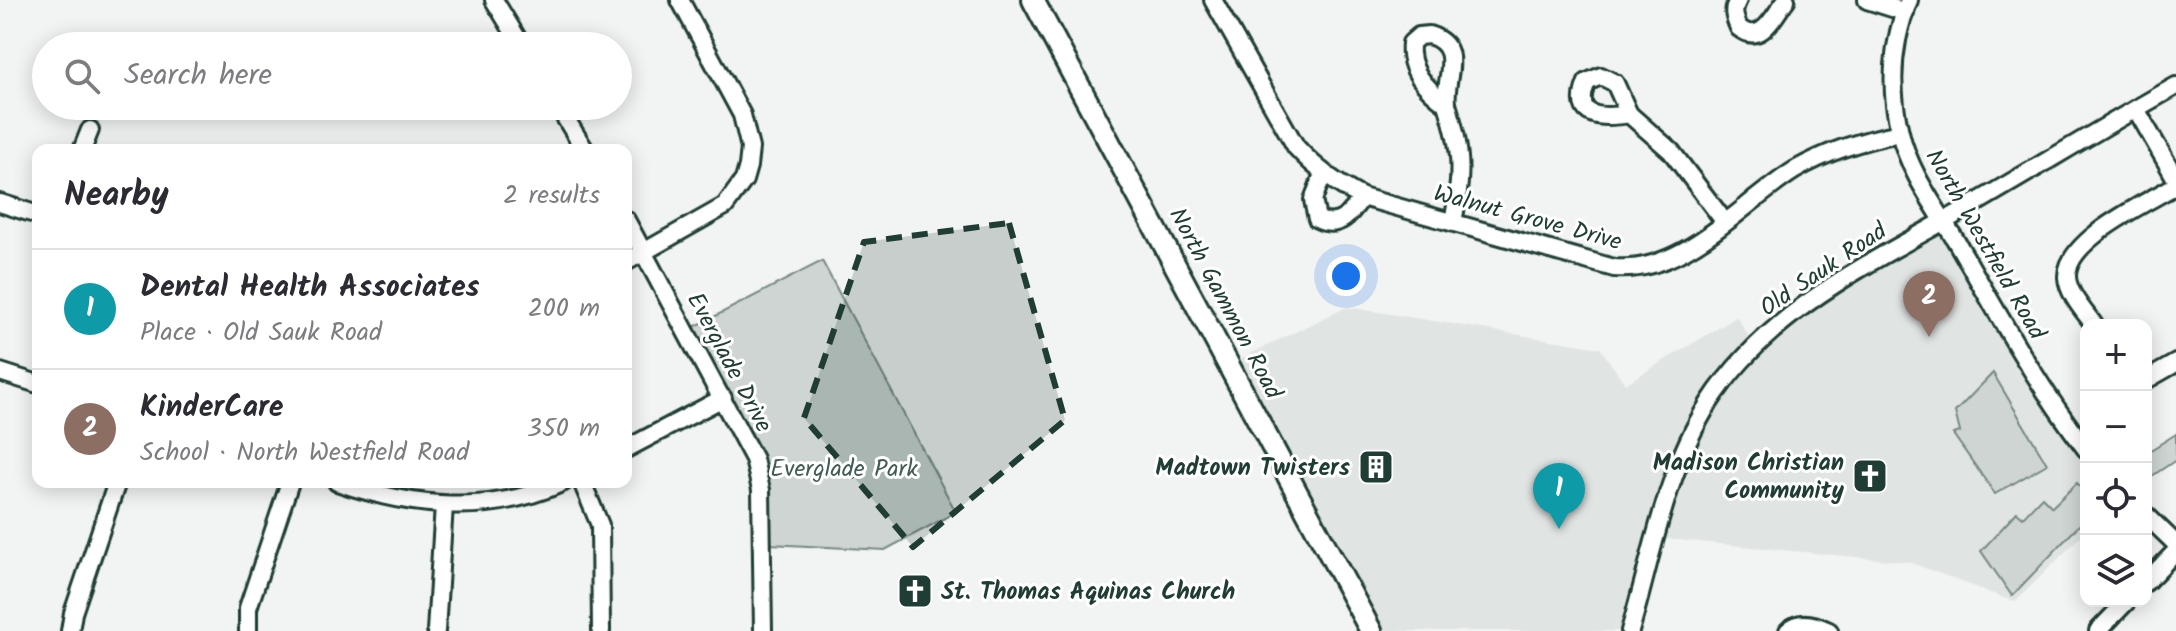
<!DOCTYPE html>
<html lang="en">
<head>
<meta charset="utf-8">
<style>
  body { margin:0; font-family:Kalam,sans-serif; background:#f7f7f7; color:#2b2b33 }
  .controls { position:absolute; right:24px; bottom:24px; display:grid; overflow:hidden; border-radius:16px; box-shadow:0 4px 20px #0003 }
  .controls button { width:72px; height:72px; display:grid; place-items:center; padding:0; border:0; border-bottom:2px solid #e1e1e2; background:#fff; color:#2b2b33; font:40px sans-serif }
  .you { position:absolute; left:1346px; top:276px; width:28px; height:28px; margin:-20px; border:6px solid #fff; border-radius:50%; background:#1a73e8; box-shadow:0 0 0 12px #1a73e833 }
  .badge { display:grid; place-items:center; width:52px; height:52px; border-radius:50%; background:#1f3d34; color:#fff; font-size:26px; font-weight:700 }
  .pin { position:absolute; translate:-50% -66px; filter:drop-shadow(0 2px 4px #0008) }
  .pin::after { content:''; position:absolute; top:42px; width:28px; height:24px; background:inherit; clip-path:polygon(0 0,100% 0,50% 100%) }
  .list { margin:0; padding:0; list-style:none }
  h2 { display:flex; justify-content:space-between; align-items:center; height:104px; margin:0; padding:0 32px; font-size:34px }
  h2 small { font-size:26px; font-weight:400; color:#7c7c81 }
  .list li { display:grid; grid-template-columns:52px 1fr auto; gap:24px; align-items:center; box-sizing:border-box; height:120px; padding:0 32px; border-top:2px solid #e1e1e2 }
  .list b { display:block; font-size:30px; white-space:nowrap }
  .list p { margin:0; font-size:26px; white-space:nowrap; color:#7c7c81 }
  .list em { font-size:26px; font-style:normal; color:#7c7c81 }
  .icon { flex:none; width:44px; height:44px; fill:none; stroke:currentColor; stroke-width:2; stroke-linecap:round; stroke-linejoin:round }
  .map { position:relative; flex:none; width:2176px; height:631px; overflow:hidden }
  .search { position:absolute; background:#fff; box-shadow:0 4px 20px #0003; left:32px; top:32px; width:600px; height:88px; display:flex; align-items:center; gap:20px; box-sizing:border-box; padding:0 28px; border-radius:44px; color:#7c7c81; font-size:30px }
  .panel { position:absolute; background:#fff; box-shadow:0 4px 20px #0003; left:32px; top:144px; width:600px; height:344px; border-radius:16px }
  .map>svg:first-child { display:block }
</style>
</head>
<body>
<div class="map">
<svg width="2176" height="631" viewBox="0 0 2176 631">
  <rect width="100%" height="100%" fill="#f2f3f3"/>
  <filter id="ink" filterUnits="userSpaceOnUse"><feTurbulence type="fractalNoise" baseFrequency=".0125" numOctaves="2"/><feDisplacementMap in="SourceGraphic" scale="16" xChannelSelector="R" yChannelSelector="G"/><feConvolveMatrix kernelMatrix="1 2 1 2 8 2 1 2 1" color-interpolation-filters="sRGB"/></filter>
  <g filter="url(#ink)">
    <!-- built -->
    <path fill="#e0e4e3" d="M1944,221L2086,449V531L2015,602L1909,562L1657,538L1630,631H1371L1229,364L1347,307L1600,348L1625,384L1737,317L1754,346Z"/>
    <!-- green -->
    <g fill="#ced5d3" stroke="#768984" stroke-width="2">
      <path d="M822,261L956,512L885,550L770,544L768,485L759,450L694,327Z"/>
      <path d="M1993,373L2047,464L1995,494L1953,434L1960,432L1955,412Z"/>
      <path d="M2176,434V460L2146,480V453Z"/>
      <path d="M2077,483L2086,493V518L2012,596L1981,551L2017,512L2023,517L2042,497L2052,507Z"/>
    </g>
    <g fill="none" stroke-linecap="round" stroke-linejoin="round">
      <defs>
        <g id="minor">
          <path d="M494,0L522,46"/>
          <path d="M1213,0L1296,147C1316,169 1336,184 1362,197L1614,268C1684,274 1739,205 1795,170C1828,151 1863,140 1900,133"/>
          <path d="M1738,0C1732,10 1734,17 1739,28C1762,46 1774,15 1786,0"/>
          <path d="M1867,0L1905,12"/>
          <path d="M1909,0C1892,42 1889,88 1900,132C1909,172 1935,206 1956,241C1997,312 2036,384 2086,449"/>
          <path d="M1429,35C1466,47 1443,79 1447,104C1426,89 1408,70 1411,43L1419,36Z"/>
          <path d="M1601,76L1615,83L1629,114C1604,118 1571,120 1587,82Z"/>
          <path d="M1447,104C1462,151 1463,173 1453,222"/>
          <path d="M558,106L585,150"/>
          <path d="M2136,109L2176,179"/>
          <path d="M1629,114L1671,151L1724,221"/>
          <path d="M82,150L90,130"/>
          <path d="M1323,174L1313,200L1317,219C1339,230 1351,214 1362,197"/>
          <path d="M0,203L38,215"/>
          <path d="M626,220L754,459L761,490L763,631"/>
          <path d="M626,262L725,206L744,180L748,166L750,148L742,115L680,0"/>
          <path d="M2094,325C2085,312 2068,294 2067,277C2066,239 2147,203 2176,185"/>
          <path d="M0,372L38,384"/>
          <path d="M2146,380L2176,363"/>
          <path d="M626,449L723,398"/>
          <path d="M337,482C414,508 489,516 564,482"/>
          <path d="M582,482L600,525L601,631"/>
          <path d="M2146,515L2176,544"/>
          <path d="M2146,582L2176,551"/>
          <path d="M70,631L73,613L117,482"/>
          <path d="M248,631V608L290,482"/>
          <path d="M436,631L444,505"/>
          <path d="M1630,631C1652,556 1666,470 1709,403C1768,311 1870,263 1962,211C2033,170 2104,126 2176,86"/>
          <path d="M1788,631C1799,619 1815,624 1829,631"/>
          <path d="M2098,631L2127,601"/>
        </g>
        <path id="major" d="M1033,0L1371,631"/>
      </defs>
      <!-- minor casing -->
      <use href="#minor" stroke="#1f3d34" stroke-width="22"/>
      <!-- major casing -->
      <use href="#major" stroke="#1f3d34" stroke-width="26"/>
      <!-- minor -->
      <use href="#minor" stroke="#fff" stroke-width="16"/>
      <!-- major -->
      <use href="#major" stroke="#fff" stroke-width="20"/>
    </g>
  </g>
  <!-- marked area -->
  <path fill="#1f3d34" fill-opacity="0.2" stroke="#1f3d34" stroke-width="6" stroke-dasharray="16 10" stroke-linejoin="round" d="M1009,223L1065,420L913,547L804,418L864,242Z"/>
  <!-- icons -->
  <defs>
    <symbol id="building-square" viewBox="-11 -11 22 22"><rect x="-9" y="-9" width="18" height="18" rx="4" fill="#1f3d34" stroke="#fff"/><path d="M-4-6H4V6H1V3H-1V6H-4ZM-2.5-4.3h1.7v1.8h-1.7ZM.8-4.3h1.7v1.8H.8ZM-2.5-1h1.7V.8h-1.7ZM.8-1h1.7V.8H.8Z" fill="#fff"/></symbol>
    <symbol id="church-square" viewBox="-11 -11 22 22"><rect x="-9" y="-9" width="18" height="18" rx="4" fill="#1f3d34" stroke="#fff"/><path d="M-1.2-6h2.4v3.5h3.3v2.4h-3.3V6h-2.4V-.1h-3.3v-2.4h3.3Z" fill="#fff"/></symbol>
  </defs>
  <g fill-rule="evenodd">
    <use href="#building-square" x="1356" y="447" width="40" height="40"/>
    <use href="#church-square" x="1850" y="456" width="40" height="40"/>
    <use href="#church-square" x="895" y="571" width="40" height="40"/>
  </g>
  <g text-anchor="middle" stroke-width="6" stroke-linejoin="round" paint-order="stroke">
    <!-- street labels -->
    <g font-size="24" fill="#1f3d34" stroke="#fff">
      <text transform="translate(1528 217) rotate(15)" y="8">Walnut Grove Drive</text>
      <text transform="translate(1986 244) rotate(60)" y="8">North Westfield Road</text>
      <text transform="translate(1823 269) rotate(-34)" y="8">Old Sauk Road</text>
      <text transform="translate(1226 303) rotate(62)" y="8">North Gammon Road</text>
      <text transform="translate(730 362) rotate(62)" y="8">Everglade Drive</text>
    </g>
    <!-- poi labels -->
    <g font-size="24" font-weight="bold" fill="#1f3d34" stroke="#fff" text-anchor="end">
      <text x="1844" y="470">Madison Christian<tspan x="1844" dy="28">Community</tspan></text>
      <text x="1350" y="475">Madtown Twisters</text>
      <text x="941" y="599" text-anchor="start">St. Thomas Aquinas Church</text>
    </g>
    <!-- park labels -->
    <g font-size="24" fill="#425b54" stroke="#fff">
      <text x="844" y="476">Everglade Park</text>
    </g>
  </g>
</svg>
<div class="controls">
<button>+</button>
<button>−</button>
<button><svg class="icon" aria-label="locate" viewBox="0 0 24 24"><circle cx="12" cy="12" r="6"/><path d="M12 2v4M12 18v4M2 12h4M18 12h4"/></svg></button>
<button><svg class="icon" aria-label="layers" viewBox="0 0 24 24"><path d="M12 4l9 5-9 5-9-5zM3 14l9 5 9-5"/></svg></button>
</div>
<div class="you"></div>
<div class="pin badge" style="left:1559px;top:529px;background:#0f9aa8">1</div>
<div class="pin badge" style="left:1929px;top:337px;background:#8d6e63">2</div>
<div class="search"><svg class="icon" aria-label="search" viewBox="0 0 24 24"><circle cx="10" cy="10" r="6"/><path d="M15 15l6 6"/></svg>Search here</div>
<section class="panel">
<h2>Nearby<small>2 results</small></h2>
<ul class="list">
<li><span class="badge" style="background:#0f9aa8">1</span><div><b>Dental Health Associates</b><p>Place · Old Sauk Road</p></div><em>200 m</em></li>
<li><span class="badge" style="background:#8d6e63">2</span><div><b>KinderCare</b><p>School · North Westfield Road</p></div><em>350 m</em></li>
</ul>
</section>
</div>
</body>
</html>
